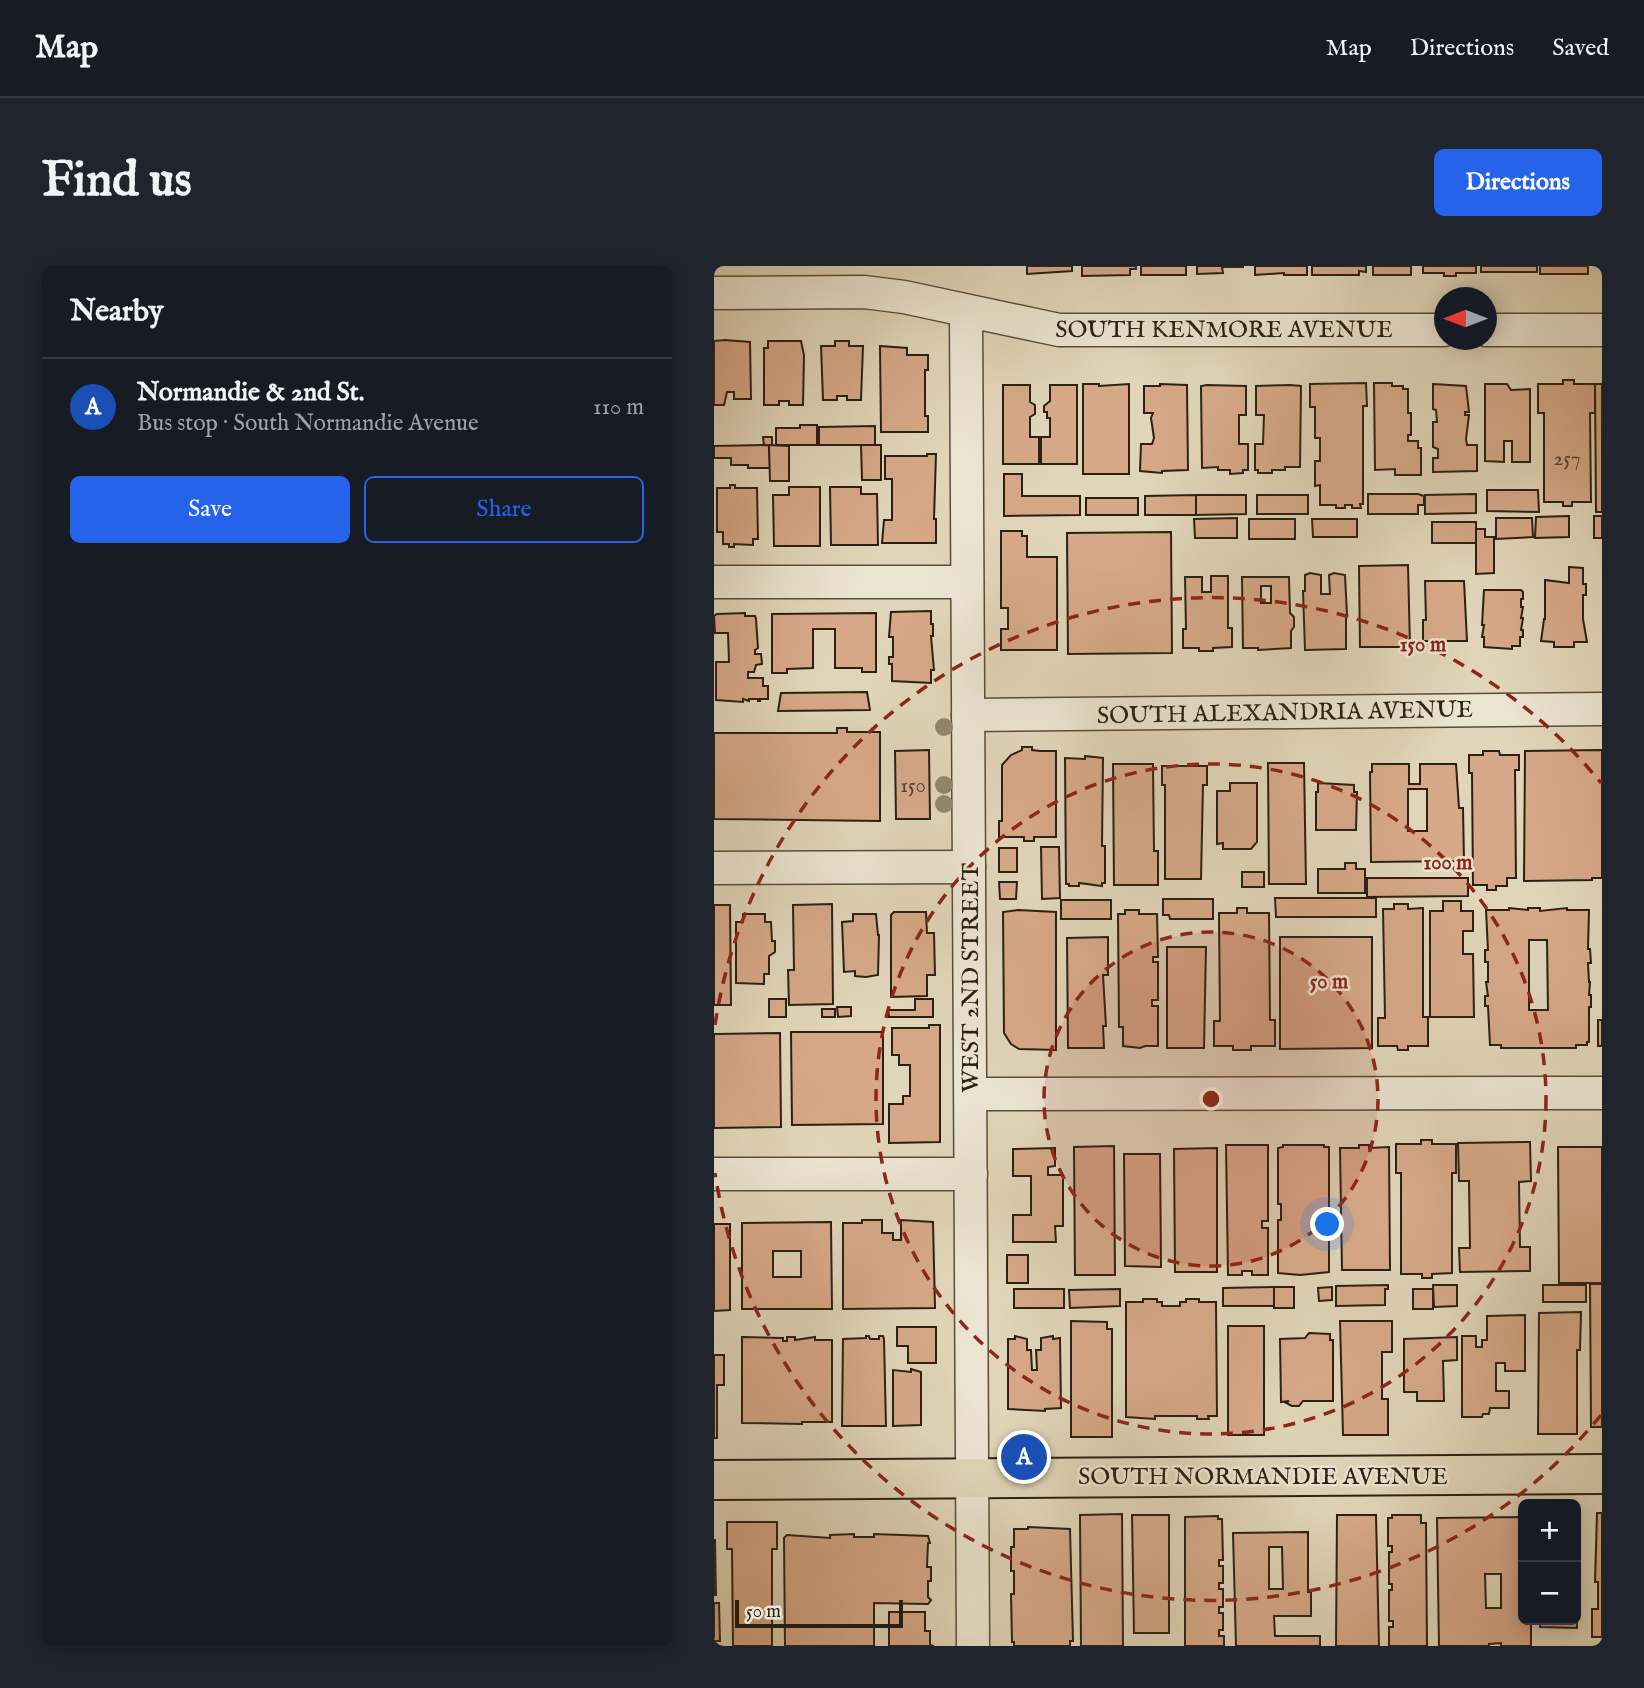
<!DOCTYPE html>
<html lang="en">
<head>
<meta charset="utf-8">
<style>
  body { margin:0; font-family:"IM FELL English",serif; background:#20242c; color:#f1f3f6 }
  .controls { position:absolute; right:21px; bottom:21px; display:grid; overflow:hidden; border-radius:10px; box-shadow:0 4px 18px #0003 }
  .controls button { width:63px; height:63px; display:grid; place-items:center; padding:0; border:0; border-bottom:2px solid #363941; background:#171b24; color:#f1f3f6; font:35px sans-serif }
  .compass { position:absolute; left:720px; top:21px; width:63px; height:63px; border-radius:50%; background:#171b24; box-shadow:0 4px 18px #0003; rotate:270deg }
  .scale { position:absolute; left:21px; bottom:18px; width:168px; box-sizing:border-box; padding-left:7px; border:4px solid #2b2012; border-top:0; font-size:19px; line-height:24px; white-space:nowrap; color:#2b2012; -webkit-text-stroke:5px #ebe4d1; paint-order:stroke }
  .you { position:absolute; left:614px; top:959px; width:24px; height:24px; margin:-18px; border:5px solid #fff; border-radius:50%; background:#1a73e8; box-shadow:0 0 0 10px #1a73e833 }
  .badge { display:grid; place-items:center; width:46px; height:46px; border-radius:50%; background:#2563eb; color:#fff; font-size:23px; font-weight:700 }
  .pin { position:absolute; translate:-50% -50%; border:4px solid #fff; box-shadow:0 2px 7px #0006 }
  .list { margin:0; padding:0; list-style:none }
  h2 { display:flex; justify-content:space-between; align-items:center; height:91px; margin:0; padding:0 28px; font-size:30px }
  h2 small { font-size:23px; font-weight:400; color:#9ea1a6 }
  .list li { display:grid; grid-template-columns:46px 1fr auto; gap:21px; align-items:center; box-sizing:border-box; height:98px; padding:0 28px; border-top:2px solid #363941 }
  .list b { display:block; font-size:26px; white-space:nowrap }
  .list p { margin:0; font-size:23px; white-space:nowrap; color:#9ea1a6 }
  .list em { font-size:23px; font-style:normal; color:#9ea1a6 }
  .actions { display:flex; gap:14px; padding:21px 28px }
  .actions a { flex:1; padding:16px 0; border:2px solid #2563eb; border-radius:10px; text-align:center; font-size:24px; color:#2563eb }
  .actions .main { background:#2563eb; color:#fff }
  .map { position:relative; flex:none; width:888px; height:1380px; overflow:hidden; border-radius:10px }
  header { display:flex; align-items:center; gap:42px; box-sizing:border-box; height:98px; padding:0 35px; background:#171b24; border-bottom:2px solid #363941 }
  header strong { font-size:33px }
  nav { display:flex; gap:38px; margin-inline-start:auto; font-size:24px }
  .intro { display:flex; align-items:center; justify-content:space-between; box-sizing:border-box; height:168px; padding:0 42px }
  h1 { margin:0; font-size:49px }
  .button { padding:18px 32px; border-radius:10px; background:#2563eb; color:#fff; font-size:24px; font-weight:700 }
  main { display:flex; gap:42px; padding:0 42px }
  aside { flex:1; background:#171b24; border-radius:10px; box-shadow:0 4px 18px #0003 }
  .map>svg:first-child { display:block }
</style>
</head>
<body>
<header>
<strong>Map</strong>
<nav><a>Map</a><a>Directions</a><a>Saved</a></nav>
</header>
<div class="intro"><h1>Find us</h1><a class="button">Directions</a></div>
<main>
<aside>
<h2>Nearby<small></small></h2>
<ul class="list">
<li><span class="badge" style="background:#1a4fb4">A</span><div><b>Normandie &amp; 2nd St.</b><p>Bus stop · South Normandie Avenue</p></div><em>110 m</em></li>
</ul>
<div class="actions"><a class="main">Save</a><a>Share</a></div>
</aside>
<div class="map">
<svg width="888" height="1380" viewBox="0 0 888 1380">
  <rect width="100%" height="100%" fill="#e0d5b8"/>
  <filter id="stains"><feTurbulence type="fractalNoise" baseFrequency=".00286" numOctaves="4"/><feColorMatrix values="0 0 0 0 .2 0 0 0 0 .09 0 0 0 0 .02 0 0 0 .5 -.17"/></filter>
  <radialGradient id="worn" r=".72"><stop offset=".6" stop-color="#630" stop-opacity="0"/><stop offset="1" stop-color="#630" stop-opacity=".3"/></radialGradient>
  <!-- building -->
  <g fill="#d6a888" stroke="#2b2012" stroke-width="2" fill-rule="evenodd">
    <path d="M313,0H358V5L313,8Z"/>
    <path d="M368,0H422V3H416V9L368,10Z"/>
    <rect x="427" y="0" width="45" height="9"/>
    <path d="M483,0H529V1H508L509,7L483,8Z"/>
    <path d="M541,0H593V9H570V7L541,9Z"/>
    <path d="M598,0H652V6L645,5V9H598Z"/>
    <rect x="659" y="0" width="38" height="9"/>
    <path d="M709,0H762V7H742V10H730V7H709Z"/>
    <rect x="767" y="0" width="56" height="6"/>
    <rect x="826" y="0" width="48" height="8"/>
    <path d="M11,74L36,76L37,133H20V126H13L10,139H0V75Z"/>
    <path d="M54,75H87L90,89L89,139H75V135H65V139H50V82H54Z"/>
    <path d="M121,75H135V80H149L147,134H133V130H123V134H109L107,80H121Z"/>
    <path d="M166,80L193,82V89H214V104H211V150H214V166H167Z"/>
    <path d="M849,114H860V118H881V147H876L877,236H858V240H849V236H830V147H824V118H849Z"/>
    <path d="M652,117L653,140H649V238H646L647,242H638V239H631V242H622V239H606V219L601,220V195H606V172H601V141H596V118Z"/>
    <path d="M660,117H678V120H689V123H694V147H697V169H694V175H704V182H707V209H681V203L661,204Z"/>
    <path d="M369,118H385V120L415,118V208H369Z"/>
    <path d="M446,118L473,119L474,204L448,205V207L426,205L427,178H438L440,172L437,152L439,147H430V120H446Z"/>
    <path d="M719,118L752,120L755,146H751V149H755L752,173L753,179H763V205L719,206V192H724V183L719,181V156H723L722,144L719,143Z"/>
    <path d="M771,118H793L797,124L816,123V196H798V175H790V196L771,195Z"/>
    <path d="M881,118H888V246H882Z"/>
    <path d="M289,119H316V136L321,139V148L316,151V171H325V198H289Z"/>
    <path d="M336,119H363V198H327V171H336V152H333V146H330V140L336,135Z"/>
    <path d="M493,119L532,120V149H525V178H534V204H529V207L516,208V204H504V201L488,202L487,120Z"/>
    <path d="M576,119L587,120L586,201H571V204H558V207H544V204H541V178H549L550,149H542V120Z"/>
    <path d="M86,159H103V179H62V162H86Z"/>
    <path d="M161,160V179H105V161Z"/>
    <path d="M49,171H58V179L50,180Z"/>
    <path d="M55,179L56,202H34V199H17V192H0V180Z"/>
    <path d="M55,179L75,180V215H56Z"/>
    <path d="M147,179H167V214H148Z"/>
    <path d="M213,188H222L220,253H222V277H168L170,254H178V213H171V190H213Z"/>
    <path d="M290,208H308V230H366V249L290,250Z"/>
    <path d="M16,219H21V222H43L44,273H39V279L20,278V281H15V278H9V266H3V222H16Z"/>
    <path d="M75,221H106V280H60L59,229H75Z"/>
    <path d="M116,221H147V228H163L164,279H117Z"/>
    <path d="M773,224H824L825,246L773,245Z"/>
    <path d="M654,228H704L710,230V239H704V248H654Z"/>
    <path d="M762,228V247L711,248V229Z"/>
    <path d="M482,229H532V248L482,249Z"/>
    <path d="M482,229V249H431V230Z"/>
    <rect x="543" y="229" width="51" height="19"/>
    <rect x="372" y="232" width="52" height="17"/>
    <path d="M855,250V271L821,272L822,251Z"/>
    <rect x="880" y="250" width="8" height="22"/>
    <path d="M523,252V272H481L480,253Z"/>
    <path d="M782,252H818L819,271L782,273Z"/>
    <rect x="535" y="253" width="46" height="20"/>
    <path d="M598,253H643V271H599Z"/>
    <rect x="718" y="256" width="44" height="21"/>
    <path d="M762,263H771V271H780V307L762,308Z"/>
    <path d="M287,265H308V270H313V291H343V384H287V363H294V342H287Z"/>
    <path d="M457,266L458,387L354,388L353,267Z"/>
    <path d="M694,299L696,381H646L645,300Z"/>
    <path d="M855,301L869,302V318H872V329H869V353L873,376H860V381H840V376L827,375L830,353H831V314L855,317Z"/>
    <path d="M596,307L607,309V328H616L615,309L620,307L631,309L633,349H632V383L591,384L589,325H591V309Z"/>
    <path d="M497,310H514V362H518V381L499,382V385H485V382H469V363H472L471,311H488V326H497Z"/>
    <path d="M528,311H575L576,347L580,351V361L577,365V382L544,384V382H529ZM547,320H557V337H547Z"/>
    <path d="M711,315H750L753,375H709V354H712Z"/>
    <path d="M770,324H807L809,326V333H807V341H809L807,352H809L807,364H809V371H806V380H798V383L770,381V371H768L770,359H768Z"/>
    <path d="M217,345V358H219V370H217L220,404H217V417L178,415V398H175V391H179V371H175L177,346Z"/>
    <path d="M31,347V350H41L42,353L44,382L41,384V388H47L48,398L42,399L40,406H34V412H49V420H54V433H46V435H44V433H35V435L29,433V436L2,434V396H15L14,367H1L0,350L3,348Z"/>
    <path d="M162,347V406H148V402H121V363H99V402L73,403V407H58V348Z"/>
    <path d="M153,426L156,444L64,445L67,427Z"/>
    <path d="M123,462H133V466H166V555L0,553V467H123Z"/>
    <path d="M308,481H318V484L326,485H342V571H320V575H310V571H285V555H288V499L297,489L308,484Z"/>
    <path d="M215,484L216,553H182L181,485Z"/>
    <path d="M888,484V612H878V614L810,615L811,485Z"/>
    <path d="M769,485H785L786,489H805V504H801L802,612H793V620H782V624H773V619H759L758,507H755V489H769Z"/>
    <path d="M371,490L389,492L388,580H391V617H388V620L365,617V620H355V618H352L351,492L371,493Z"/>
    <path d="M554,497H590L592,618H555Z"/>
    <path d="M399,498H439L440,585H444V619H400Z"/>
    <path d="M658,498H695V518H706V498H742L745,542H749L750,595L657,596L656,506H658ZM694,523H713V565H694Z"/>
    <path d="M448,500H493V519H489L487,613H451V519H448Z"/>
    <path d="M516,517H543V576L537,583H509V577L503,578V525H516Z"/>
    <path d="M604,517L640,519V526H643L642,564H602V526H604Z"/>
    <path d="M327,581H345L346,632L328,633Z"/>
    <rect x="285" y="582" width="18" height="24"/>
    <path d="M631,597H642V603H651V627H604V603H631Z"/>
    <rect x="528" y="606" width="22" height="15"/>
    <path d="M653,612H754V630L653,631Z"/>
    <path d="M285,616H303L302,633H286Z"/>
    <path d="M561,632H662V651H562Z"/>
    <path d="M449,633H499V653H456L455,649H449Z"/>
    <rect x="347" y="634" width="50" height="19"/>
    <path d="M729,635H747V645H759V665H749V688H759L760,751H716V645H729Z"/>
    <path d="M118,638L119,738L75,739L74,704H80L79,639Z"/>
    <path d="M680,638H694V643L709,642V751H714V780H694V784H684L683,780H664V752H671L669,643H680Z"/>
    <path d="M0,639H16L17,739H0Z"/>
    <path d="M523,642H533V647H555L556,754H561V780H537V784H519V780H500V755H506L505,647H523Z"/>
    <path d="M795,642L814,644V642H826V645L853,642V644H875L874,683H876L877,697H874L875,716H876L875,729H877V741H875V776H873V779H862V782H787V779H776L774,740H771V730H774L772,716H774V696H771V684H774L772,644H795ZM815,674H833L834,744H815Z"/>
    <path d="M304,644L342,646V784L305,783L297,778L290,767L289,646Z"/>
    <path d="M411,644H425V648H443L444,691H439V696H444V734H438V740H444V780H431L426,782L409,780V761H405L404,648H411Z"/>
    <path d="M180,646H212L213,667H220L221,709H213V730L177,731V649Z"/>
    <path d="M29,648H51V656H57L58,675H61V686L55,690V708H50V718L22,717V656H29Z"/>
    <path d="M139,648H162L164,669H165L164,709L152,711L141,710V705L130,706L128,656L139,655Z"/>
    <path d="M394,671V709H389L392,760H389L390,782H354L353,672Z"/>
    <path d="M566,671H658V782L566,783Z"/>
    <path d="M453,681H492L490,782H453Z"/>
    <rect x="55" y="733" width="17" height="18"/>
    <path d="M201,733H219V751H175L174,744H201Z"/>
    <path d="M123,741H137V750L124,751Z"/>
    <rect x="108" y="743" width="13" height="8"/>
    <rect x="884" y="754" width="4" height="26"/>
    <path d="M215,759H226V876L175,877V838H189V830H196V799H185V789H178V762H215Z"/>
    <path d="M77,766H169V858L78,859Z"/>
    <path d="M66,767L67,861L0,862V768Z"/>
    <path d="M707,874H718V878H742V907H738V1007L718,1008V1012H708V1008H687V907H682V878H707Z"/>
    <path d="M816,876L817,915L805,916L806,981H816V1005L746,1006L745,982H756L755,915H745L744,877Z"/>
    <path d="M512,879H554V955H548V962H554V1009H538V1005H528V1009H514Z"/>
    <path d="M569,879H610V881H615V1006L586,1009L564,1007V954H567V938H564V882L569,881Z"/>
    <path d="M645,879H655V882L675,881L676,1004H628L626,882H645Z"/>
    <path d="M400,880L401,1009H361L360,881Z"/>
    <path d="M844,881H888V1017H845Z"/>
    <path d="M341,882V900L334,901V909H349V960H341L342,976H299V949H317V910H299V883Z"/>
    <path d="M503,882V1006H461L460,883Z"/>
    <path d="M410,888H446L447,1001L411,1000Z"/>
    <path d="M148,954H168V967H179V974H187V954L219,956L221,1042L129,1043V957H148Z"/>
    <path d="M117,956L118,1043H28V957ZM59,985H87V1011H59Z"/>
    <path d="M0,958H16V1044L0,1045Z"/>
    <rect x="293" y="989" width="21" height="28"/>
    <path d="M876,1018H888V1161H877Z"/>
    <path d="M674,1019V1023H671V1039L622,1040V1020Z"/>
    <path d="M719,1019H743V1040L720,1041Z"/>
    <rect x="829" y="1019" width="43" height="17"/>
    <path d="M560,1021V1040H509V1022Z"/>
    <rect x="560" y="1021" width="20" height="21"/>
    <path d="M618,1021V1034L605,1035L604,1022Z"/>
    <rect x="300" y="1023" width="50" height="19"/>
    <path d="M406,1023V1040L356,1042L355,1024Z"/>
    <rect x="699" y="1023" width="20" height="20"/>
    <path d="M429,1033H443V1036H448V1040H466V1036H472V1033H485V1036H502L503,1150H494L495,1153H483V1150H441V1153L412,1151V1036H429Z"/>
    <path d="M867,1046L866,1084H863V1168H824L825,1047Z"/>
    <path d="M811,1049V1105H791V1097H782V1125H795V1142H776L775,1148H769L768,1151H748V1070H762V1081H768V1074H773V1050Z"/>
    <path d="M357,1055L393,1056V1063H398V1171H357Z"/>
    <path d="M626,1055H678V1086H668V1133H674V1169H629Z"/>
    <rect x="514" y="1060" width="36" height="109"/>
    <path d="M183,1061H222V1097H194V1080H183Z"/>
    <path d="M595,1067L616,1068V1074H619V1135H589L585,1140H578L572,1137L575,1135L567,1136L566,1073L591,1072Z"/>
    <path d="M152,1070H155L156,1073H165V1070H169L170,1073L172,1160H128L129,1073L152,1072Z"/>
    <path d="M301,1070L313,1073V1084H317L318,1104H323L322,1084H327V1072L339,1070V1073L346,1072L347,1142L331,1143V1145L294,1143V1073H301Z"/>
    <path d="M28,1071L69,1072V1075H73V1071H81V1074L101,1071V1074H118V1156H88V1158L28,1157Z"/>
    <path d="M743,1071V1094L729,1095L730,1135H703V1126H690V1073Z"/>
    <path d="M0,1089H10V1119H3V1172H0Z"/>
    <path d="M197,1103L207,1106V1159L179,1160V1104L197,1106Z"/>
    <path d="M883,1247H888V1371H878V1343H884V1316H881Z"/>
    <path d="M408,1248L409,1380H367L366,1249Z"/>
    <path d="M418,1249H455V1367H420Z"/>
    <path d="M623,1249H662L665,1380H622Z"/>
    <path d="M678,1249H707V1257H712L713,1380H675V1361H679V1355H675V1324H678V1318H675V1286H678V1280H674V1252H678Z"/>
    <path d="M504,1250V1253H508L509,1294H505V1300H509V1317H505V1323H509V1341H505V1347H509V1364H505V1370H510V1380H471V1251Z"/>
    <path d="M809,1251V1354H817V1380H787V1377L775,1378V1380H725L723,1252ZM771,1308H787V1342H772Z"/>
    <path d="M13,1256H63V1283H58V1380H19L18,1283H13Z"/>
    <path d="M314,1261L356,1263L359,1375H356V1380H300V1376H298L297,1328H300V1305H297V1281H300V1263H314Z"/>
    <path d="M594,1266V1326H597V1350H560L561,1370H606V1380H522L519,1267ZM555,1281H568L569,1323H555Z"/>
    <path d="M140,1268V1271H160V1268L214,1270L216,1277H214L213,1301H217V1315H214V1331L217,1334L214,1338L160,1337V1380H71L70,1272L73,1269L116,1272V1269Z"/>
    <path d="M0,1274H1L2,1329H0Z"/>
    <path d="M0,1337H5L6,1375H0Z"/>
    <path d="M862,1339L863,1362L826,1361V1354H862Z"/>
    <path d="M175,1346H211V1365H216V1379L220,1380H175Z"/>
  </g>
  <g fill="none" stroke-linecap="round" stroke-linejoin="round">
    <defs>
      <g id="minor">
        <path d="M0,27L150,26L190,31L345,64H730"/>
        <path d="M252,45L259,1380"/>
        <path d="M772,64H888"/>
        <path d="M0,316H253"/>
        <path d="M254,449L888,443"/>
        <path d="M0,602L255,601"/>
        <path d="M257,828L888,827"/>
        <path d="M0,908H257"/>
      </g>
      <path id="major" d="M0,1214L888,1208"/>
    </defs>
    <!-- minor casing -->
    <use href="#minor" stroke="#584d3c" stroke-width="35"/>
    <!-- major casing -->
    <use href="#major" stroke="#2b2012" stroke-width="42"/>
    <!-- minor -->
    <use href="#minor" stroke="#ebe4d1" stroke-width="32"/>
    <!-- major -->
    <use href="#major" stroke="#e0d5b8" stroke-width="38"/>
  </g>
  <!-- trees -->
  <g fill="#90876d">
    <circle cx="230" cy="461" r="9"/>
    <circle cx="230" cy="519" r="9"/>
    <circle cx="230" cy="538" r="9"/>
  </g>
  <!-- distance rings -->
  <circle cx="497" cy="833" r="167" fill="#8f2418" fill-opacity=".12"/>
  <g fill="none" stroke="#8f2418" stroke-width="3.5" stroke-dasharray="12 9">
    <circle cx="497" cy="833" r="167"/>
    <circle cx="497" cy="833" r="335"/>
    <path d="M887 1149A502 502 0 0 1 1 907M1 759A502 502 0 0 1 887 517"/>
  </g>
  <g text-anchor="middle" stroke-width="5" stroke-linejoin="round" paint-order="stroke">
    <!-- number labels -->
    <g font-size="21" fill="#564230">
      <text x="853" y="199">257</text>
      <text x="199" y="526">150</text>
    </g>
    <!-- street labels -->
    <g font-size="24" fill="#2b2012" stroke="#ebe4d1">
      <text x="510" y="71">SOUTH KENMORE AVENUE</text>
      <text transform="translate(571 446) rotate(-1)" y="8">SOUTH ALEXANDRIA AVENUE</text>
      <text transform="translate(256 712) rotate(-90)" y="8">WEST 2ND STREET</text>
      <text x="549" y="1218">SOUTH NORMANDIE AVENUE</text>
    </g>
  </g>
  <circle cx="497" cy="833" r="10" fill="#8f2418" stroke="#ebe4d1" stroke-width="3.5"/>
  <g font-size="21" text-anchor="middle" font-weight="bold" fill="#8f2418" stroke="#ebe4d1" stroke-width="5" stroke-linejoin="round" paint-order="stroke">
    <text x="709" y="385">150 m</text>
    <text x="734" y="603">100 m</text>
    <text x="615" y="722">50 m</text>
  </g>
  <rect width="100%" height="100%" filter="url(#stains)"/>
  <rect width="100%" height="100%" fill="url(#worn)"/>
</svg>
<div class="controls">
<button>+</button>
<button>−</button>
</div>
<svg class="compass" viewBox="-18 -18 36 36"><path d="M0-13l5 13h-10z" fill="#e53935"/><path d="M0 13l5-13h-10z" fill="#9ea1a6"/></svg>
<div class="scale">50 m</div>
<div class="you"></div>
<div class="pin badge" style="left:310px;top:1191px;background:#1a4fb4">A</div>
</div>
</main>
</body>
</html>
